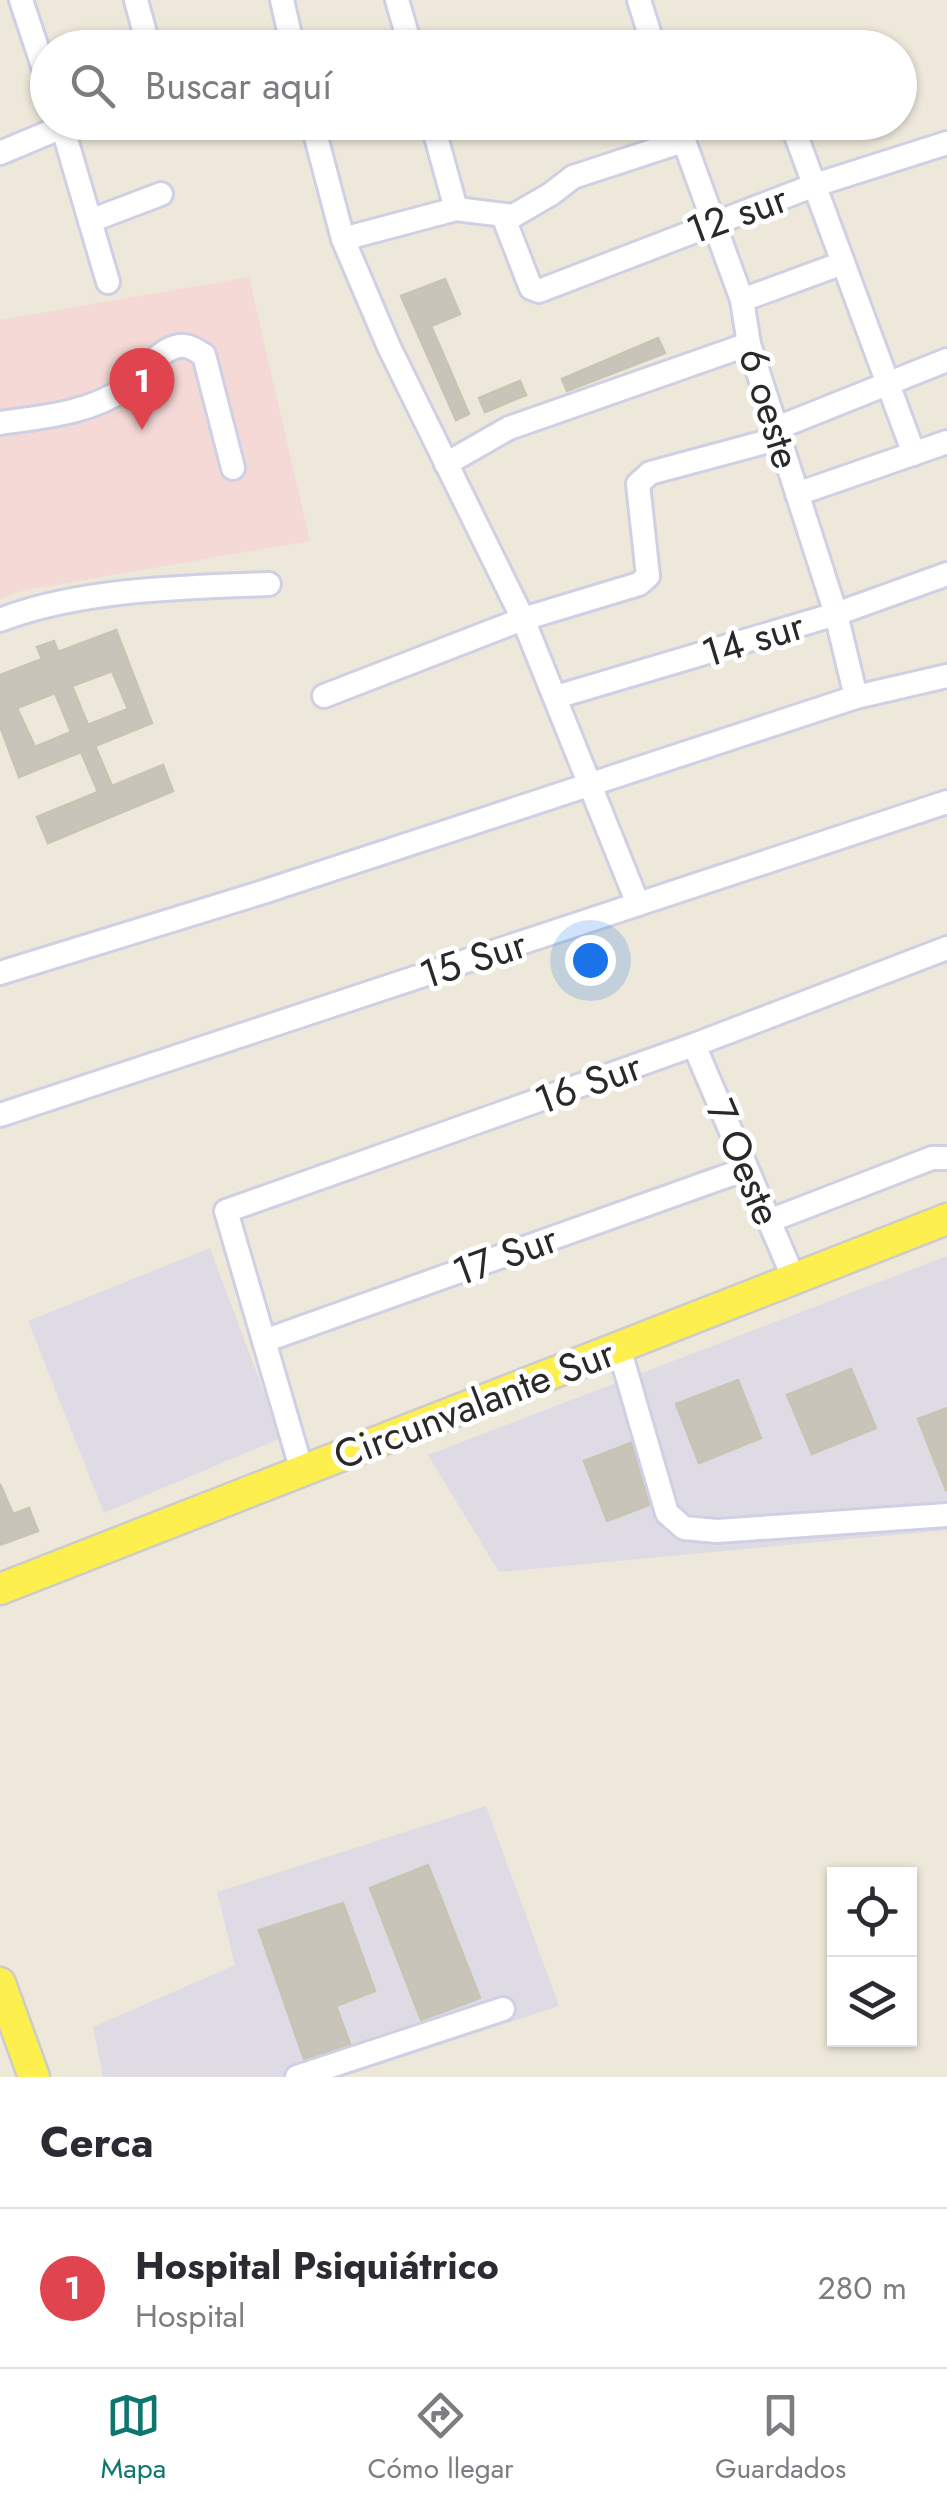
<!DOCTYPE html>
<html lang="es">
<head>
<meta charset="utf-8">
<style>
  body { margin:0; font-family:Jost,sans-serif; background:#f2f2f3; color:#2b2b33 }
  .controls { position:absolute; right:30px; bottom:30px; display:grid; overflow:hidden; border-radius:0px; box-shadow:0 2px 8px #0004 }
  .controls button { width:90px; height:90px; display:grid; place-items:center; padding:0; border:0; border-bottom:2px solid #e1e1e2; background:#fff; color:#2b2b33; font:50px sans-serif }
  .you { position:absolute; left:590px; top:960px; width:35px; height:35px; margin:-25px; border:8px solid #fff; border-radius:50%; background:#1a73e8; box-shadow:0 0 0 15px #1a73e833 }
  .badge { display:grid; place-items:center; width:65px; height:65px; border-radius:50%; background:#0f766e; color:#fff; font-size:32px; font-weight:700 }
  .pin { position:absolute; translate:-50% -82px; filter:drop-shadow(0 2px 5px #0008) }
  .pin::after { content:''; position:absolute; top:52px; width:35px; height:30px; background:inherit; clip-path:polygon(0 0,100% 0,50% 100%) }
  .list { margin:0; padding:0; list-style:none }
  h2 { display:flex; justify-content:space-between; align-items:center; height:130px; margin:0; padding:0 40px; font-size:42px }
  h2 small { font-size:32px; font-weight:400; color:#7c7c81 }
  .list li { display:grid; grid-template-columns:65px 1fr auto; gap:30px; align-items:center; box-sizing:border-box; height:160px; padding:0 40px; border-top:2px solid #e1e1e2 }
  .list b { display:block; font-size:38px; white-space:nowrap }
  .list p { margin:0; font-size:32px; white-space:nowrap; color:#7c7c81 }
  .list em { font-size:32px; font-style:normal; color:#7c7c81 }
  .icon { flex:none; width:55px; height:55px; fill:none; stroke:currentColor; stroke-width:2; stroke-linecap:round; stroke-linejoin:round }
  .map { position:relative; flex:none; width:947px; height:2077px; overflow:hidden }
  .search { position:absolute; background:#fff; box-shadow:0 2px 8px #0004; left:30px; right:30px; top:30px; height:110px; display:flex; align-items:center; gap:25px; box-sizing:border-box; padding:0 35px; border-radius:55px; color:#7c7c81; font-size:38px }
  .sheet { height:290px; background:#fff }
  nav { display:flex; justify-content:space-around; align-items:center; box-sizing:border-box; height:140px; border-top:2px solid #e1e1e2; background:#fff; font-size:28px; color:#7c7c81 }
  nav a { display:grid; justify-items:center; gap:5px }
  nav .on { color:#0f766e }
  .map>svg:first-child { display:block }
</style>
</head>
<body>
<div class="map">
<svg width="947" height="2077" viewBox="0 0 947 2077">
  <rect width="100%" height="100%" fill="#ede8da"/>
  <!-- industrial -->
  <g fill="#dfdbe5">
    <path d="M210,1248L281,1438L104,1513L28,1321Z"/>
    <path d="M947,1256V1530L499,1572L428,1455Z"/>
    <path d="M486,1806L559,2006L342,2077H103L93,2027L235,1965L217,1892Z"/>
  </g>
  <!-- medical -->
  <path fill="#f5d9d6" d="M249,277L310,541L21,591L0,599V320Z"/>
  <!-- building -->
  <g fill="#c8c4b9" stroke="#c8c4b3" stroke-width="2.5" fill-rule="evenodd">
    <path d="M445,279L460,314L431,326L469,414L456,420L401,296Z"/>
    <path d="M658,338L665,353L567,391L562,379Z"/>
    <path d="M520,381L526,395L485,412L479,398Z"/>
    <path d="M116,630L152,723L95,746L112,786L163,765L173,791L48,843L37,817L98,792L81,752L19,777L0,726V675L42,659L37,647L54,641L58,652ZM112,671L128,709L88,725L72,686ZM55,693L71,732L35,747L17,708Z"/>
    <path d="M851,1369L876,1428L812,1454L787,1395Z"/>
    <path d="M738,1380L761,1438L699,1463L676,1404Z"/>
    <path d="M947,1408V1489L946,1490L918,1419Z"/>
    <path d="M631,1443L649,1505L607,1521L584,1461Z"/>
    <path d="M0,1484L13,1514L29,1508L38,1531L0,1545Z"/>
    <path d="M428,1865L480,1998L421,2020L370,1888Z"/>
    <path d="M343,1903L375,1991L336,2006L350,2044L304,2059L259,1930Z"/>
  </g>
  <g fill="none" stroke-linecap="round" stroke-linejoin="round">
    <defs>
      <g id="minor">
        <path d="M21,0L48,81"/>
        <path d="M136,0L149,48"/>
        <path d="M282,0L293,48"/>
        <path d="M397,0L411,48"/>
        <path d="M639,0L654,48"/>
        <path d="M61,122L108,282"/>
        <path d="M312,122L343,239L389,347L523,619L638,904"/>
        <path d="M432,122L456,209"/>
        <path d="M677,122L742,300L749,344L836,614L856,697"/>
        <path d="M791,122L914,454"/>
        <path d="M0,153L74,122"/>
        <path d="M503,216L531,288L539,291L815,185L947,143"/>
        <path d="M90,221L161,194"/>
        <path d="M343,239L456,209L513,216L551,194L573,177L683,141"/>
        <path d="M742,300L843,263"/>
        <path d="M0,423C43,417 91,413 127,387C143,376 155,353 175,347C186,343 194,349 204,355L233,468"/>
        <path d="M777,428L947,360"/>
        <path d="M446,464L509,428L749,344"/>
        <path d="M797,494L947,442"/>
        <path d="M0,620C80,589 184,587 269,584"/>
        <path d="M324,696L523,619L639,584L648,576L638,484L650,473L780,438"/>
        <path d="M556,697L836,614L947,574"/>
        <path d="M0,973L263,892L856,697L947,676"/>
        <path d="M694,1045L794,1279"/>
        <path d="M0,1115L947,802"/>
        <path d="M769,1221L932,1158H947"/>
        <path d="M264,1341L746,1169"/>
        <path d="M619,1348L667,1513L684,1528L717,1531L947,1515"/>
        <path d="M302,1471L226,1211L694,1045L947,948"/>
        <path d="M297,2077L503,2009"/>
      </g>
      <g id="major">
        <path d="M0,1589L947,1219"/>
        <path d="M0,1983L34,2077"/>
      </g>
    </defs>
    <!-- minor casing -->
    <use href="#minor" stroke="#cfd0e4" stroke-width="28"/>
    <!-- major casing -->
    <use href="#major" stroke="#ccc" stroke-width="35"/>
    <!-- minor -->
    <use href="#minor" stroke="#fff" stroke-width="22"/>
    <!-- major -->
    <use href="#major" stroke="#fdef4e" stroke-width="30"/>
  </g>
  <g text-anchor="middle" stroke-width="10" stroke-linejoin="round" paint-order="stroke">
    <!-- street labels -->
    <g font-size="40" fill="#292929" stroke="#fff">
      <text transform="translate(737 214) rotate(-20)" y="14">12 sur</text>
      <text transform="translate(770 408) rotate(73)" y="14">6 oeste</text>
      <text transform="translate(753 639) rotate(-17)" y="14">14 sur</text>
      <text transform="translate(473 959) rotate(-18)" y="14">15 Sur</text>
      <text transform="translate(588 1083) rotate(-20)" y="14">16 Sur</text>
      <text transform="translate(744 1162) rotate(67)" y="14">7 Oeste</text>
      <text transform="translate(505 1255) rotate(-20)" y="14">17 Sur</text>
      <text transform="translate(474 1404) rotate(-21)" y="14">Circunvalante Sur</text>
    </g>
  </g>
</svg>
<div class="controls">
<button><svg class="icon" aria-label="locate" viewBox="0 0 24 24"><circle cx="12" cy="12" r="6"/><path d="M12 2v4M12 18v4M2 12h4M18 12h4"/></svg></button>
<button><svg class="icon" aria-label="layers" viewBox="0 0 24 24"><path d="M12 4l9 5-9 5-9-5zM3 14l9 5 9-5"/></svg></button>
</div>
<div class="you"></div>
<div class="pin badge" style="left:142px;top:430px;background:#e0444e">1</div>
<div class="search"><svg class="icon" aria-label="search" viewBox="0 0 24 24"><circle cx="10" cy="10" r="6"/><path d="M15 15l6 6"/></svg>Buscar aquí</div>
</div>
<section class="sheet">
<h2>Cerca<small></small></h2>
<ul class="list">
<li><span class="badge" style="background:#e0444e">1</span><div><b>Hospital Psiquiátrico</b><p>Hospital</p></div><em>280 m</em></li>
</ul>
</section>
<nav>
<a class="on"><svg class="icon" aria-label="map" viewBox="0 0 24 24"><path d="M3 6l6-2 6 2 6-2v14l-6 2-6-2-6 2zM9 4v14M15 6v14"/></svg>Mapa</a>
<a><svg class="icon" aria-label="directions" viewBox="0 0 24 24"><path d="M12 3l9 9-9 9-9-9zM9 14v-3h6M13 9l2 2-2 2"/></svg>Cómo llegar</a>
<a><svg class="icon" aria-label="saved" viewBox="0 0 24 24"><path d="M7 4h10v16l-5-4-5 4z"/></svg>Guardados</a>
</nav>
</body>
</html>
